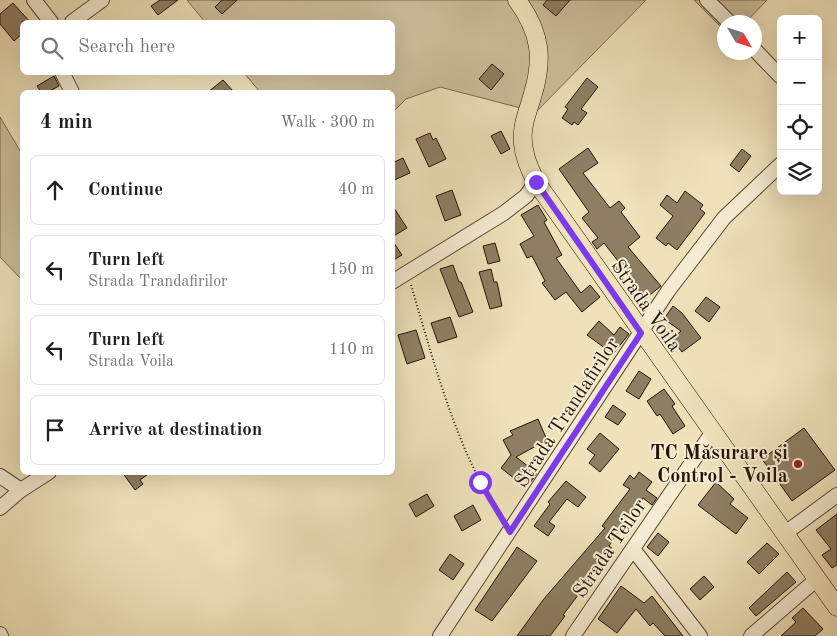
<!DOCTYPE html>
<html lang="en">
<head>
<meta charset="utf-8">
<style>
  body { margin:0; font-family:"Old Standard TT",serif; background:#f2f2f2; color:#202124 }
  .controls { position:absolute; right:15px; top:15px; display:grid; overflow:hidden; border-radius:8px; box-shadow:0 5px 20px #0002 }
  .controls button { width:45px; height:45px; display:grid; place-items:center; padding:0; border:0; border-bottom:1px solid #e0e0e0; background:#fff; color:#202124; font:25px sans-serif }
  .compass { position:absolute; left:717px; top:15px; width:45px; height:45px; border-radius:50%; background:#fff; box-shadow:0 5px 20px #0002; rotate:129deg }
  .stop { position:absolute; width:15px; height:15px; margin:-11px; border:4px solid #7c3aed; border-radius:50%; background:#fff }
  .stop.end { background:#7c3aed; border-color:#fff; box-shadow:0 1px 5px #0008 }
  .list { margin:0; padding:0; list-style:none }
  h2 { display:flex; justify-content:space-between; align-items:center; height:65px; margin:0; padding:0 20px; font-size:21px }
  h2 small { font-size:16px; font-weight:400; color:#757577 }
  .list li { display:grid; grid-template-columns:32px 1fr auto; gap:15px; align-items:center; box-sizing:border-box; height:70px; margin:0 10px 10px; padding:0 10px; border:1px solid #e0e0e0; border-radius:8px }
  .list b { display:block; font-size:19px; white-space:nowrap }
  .list p { margin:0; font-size:16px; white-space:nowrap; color:#757577 }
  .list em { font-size:16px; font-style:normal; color:#757577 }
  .icon { flex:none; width:28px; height:28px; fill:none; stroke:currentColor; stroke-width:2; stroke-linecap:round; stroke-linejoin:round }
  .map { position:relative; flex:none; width:837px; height:636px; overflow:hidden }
  .search { position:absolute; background:#fff; box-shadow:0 5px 20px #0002; left:20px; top:20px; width:375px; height:55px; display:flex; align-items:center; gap:12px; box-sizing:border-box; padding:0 18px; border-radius:8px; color:#757577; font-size:19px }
  .panel { position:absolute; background:#fff; box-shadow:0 5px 20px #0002; left:20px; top:90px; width:375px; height:385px; border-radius:8px }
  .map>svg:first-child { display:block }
</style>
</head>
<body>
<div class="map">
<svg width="837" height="636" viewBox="0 0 837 636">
  <rect width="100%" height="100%" fill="#efe2bb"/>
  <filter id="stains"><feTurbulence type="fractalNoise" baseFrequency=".004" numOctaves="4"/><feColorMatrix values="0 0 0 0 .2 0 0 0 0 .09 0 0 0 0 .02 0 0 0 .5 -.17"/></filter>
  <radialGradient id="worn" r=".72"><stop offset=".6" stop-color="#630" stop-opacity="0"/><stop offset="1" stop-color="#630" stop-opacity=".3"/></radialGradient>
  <!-- green -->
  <g fill="#cdbf9c" stroke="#796a50">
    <path d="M187,0H646L536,112L440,87L406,99L393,112L392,92H260L244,73L392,72V22H205Z"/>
    <path d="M694,0H767L746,22H724V30Z"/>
    <path d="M0,117L22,154V280L0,257Z"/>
  </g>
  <!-- building -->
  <g fill="#8e7f63" stroke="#251403">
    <path d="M160,0H178L158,15L151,6Z"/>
    <path d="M222,0H237L222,14L215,7Z"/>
    <path d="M547,0H570L556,16L543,5Z"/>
    <path d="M13,3L30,22H22V34L14,41L0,24V14Z"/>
    <path d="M492,64L504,74L491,90L479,79Z"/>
    <path d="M54,76L59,86L48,92H41L37,86Z"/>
    <path d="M587,78L598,87L581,109L587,113L578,125L574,122L572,125L562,118L568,109L565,107Z"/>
    <path d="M223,80L234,92H208Z"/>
    <path d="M501,131L510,149L501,154L491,136Z"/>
    <path d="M430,133L433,140L436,138L446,159L429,167L416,139Z"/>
    <path d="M588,148L598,163L583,173L610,208L619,201L625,208L621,212L640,237L628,247L661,286L645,299L627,273L622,277L613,265L618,261L604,243L597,249L592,242L598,238L582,218L589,212L559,169Z"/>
    <path d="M742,149L751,156L739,172L730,165Z"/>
    <path d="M403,158L410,173L392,181V163Z"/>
    <path d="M452,190L461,215L445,221L436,196Z"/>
    <path d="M685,191L703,205L700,209L705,213L677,250L668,243L666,246L656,238L673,216L660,205L667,195L677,203Z"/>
    <path d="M392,205L407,228L392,237Z"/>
    <path d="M538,205L547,220L544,222L562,255L556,258L581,293L590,285L600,297L582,312L566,292L555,300L542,283L545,281L532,256L527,258L520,244L534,236L521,215Z"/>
    <path d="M392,240L402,255L392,261Z"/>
    <path d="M495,243L500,261L488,264L483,246Z"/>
    <path d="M453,265L459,282H461L473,312L459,317L440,269Z"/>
    <path d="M491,269L494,282H497L502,306L490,309L479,272Z"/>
    <path d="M706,297L720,307L709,322L695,311Z"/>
    <path d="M673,306L682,313L701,338L682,352L672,339L681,331L664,319Z"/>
    <path d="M450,317L457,337L438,343L431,323Z"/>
    <path d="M599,321L614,335L620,327L629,334L613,354L587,335Z"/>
    <path d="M416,330L425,358L407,364L398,335Z"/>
    <path d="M639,371L651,379L639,399L626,391Z"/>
    <path d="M664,389L675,404L672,406L685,426L673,434L660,414L657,416L647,401Z"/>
    <path d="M613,405L626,414L618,425L605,417Z"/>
    <path d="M538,419L547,440L516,457L537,473L530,483L523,478L520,483L501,468L511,455L503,440L513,435L510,431Z"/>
    <path d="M804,428L835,470L792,501L762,459Z"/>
    <path d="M600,433L619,449L600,472L589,463L595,455L587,449Z"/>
    <path d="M122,472H151L140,480L143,484L135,490Z"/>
    <path d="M639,472L652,482L646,490L657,498L652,505L643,498L609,546L613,549L563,615L565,616L550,636H517L543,600L605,528L602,526L630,489L623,485L630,475L634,479Z"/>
    <path d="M566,481L586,497L578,507L567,499L549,522L555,526L548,536L534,526L550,504L548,502Z"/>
    <path d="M716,482L734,499L730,504L748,518L736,534L698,505Z"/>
    <path d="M427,494L434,506L416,517L409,504Z"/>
    <path d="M473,505L481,520L462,531L454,516Z"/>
    <path d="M837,514V565L832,568L822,555L831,549L816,530Z"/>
    <path d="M658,533L669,542L658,556L647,547Z"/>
    <path d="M767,543L779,554L759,574L747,562Z"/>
    <path d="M517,547L537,561L492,621L475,610Z"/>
    <path d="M450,554L464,564L453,580L439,570Z"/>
    <path d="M787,572L796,582L756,616L749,608Z"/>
    <path d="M704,576L714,587L700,600L690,589Z"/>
    <path d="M621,586L644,603L652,596L683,636H665L653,623L650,626L636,609L617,633L598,619Z"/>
    <path d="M803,608L823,629L815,636H781L796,622L792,618Z"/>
  </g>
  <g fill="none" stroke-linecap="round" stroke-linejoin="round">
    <defs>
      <g id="minor">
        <path d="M34,0L51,22"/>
        <path d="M707,0L729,22"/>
        <path d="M72,22L102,0"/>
        <path d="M754,49L781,77"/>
        <path d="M62,72L72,92"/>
        <path d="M392,282L504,213L526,196L536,182"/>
        <path d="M0,476L21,490L49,472"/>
        <path d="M0,508L21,490"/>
        <path d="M784,534L837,495"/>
        <path d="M633,549L700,636"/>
        <path d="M0,634L1,636"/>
        <path d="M440,636L668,291L724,218L781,164"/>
        <path d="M573,636L712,433"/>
        <path d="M751,636L817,579"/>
      </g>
      <path id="major" d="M517,0C541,33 544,59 532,97C529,108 524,119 523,131C521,149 528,166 536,182L837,607"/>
    </defs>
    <!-- minor casing -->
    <use href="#minor" stroke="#584831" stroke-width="16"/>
    <!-- major casing -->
    <use href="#major" stroke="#251403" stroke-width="19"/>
    <!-- path -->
    <path stroke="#251403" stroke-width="2" stroke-dasharray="1 2.5" stroke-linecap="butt" d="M411,285C435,366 456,448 502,520"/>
    <!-- minor -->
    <use href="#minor" stroke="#f5ecd3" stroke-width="14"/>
    <!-- major -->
    <use href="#major" stroke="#efe2bb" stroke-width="18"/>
  </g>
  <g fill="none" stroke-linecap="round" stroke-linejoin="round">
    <!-- route -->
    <path stroke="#7c3aed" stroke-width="6" d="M480,482L510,532L641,333L536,182"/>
  </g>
  <!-- markers -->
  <circle fill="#8f2418" stroke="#f5ecd3" stroke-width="2" cx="798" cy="464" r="5"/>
  <g text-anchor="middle" stroke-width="4" stroke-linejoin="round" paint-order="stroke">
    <!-- street labels -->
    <g font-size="20" fill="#251403" stroke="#f5ecd3">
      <text transform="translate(647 305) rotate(55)" y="7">Strada Voila</text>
      <text transform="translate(566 412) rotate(-57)" y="7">Strada Trandafirilor</text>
      <text transform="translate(609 548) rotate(-56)" y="7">Strada Teilor</text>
    </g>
    <!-- poi labels -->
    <g font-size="20" font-weight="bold" fill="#251403" stroke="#f5ecd3" text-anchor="end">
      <text x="788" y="459">TC Măsurare și<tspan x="788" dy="23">Control - Voila</tspan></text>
    </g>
  </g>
  <rect width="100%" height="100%" filter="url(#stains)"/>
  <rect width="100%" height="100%" fill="url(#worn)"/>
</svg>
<div class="controls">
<button>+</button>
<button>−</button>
<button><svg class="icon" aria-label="locate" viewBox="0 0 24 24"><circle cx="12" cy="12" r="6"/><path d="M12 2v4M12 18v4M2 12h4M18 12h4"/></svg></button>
<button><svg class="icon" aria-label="layers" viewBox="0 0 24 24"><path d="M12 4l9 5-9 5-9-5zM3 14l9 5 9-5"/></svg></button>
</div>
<svg class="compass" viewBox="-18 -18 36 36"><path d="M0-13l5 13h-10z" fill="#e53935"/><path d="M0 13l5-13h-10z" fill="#757577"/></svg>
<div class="stop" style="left:480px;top:482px"></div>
<div class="stop end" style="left:536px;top:182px"></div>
<div class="search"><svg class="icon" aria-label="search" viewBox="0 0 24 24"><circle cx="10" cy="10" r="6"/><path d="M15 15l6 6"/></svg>Search here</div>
<section class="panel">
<h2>4 min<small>Walk · 300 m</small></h2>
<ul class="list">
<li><svg class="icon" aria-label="ahead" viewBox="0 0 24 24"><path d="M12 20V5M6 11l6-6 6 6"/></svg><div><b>Continue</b></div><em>40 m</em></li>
<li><svg class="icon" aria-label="left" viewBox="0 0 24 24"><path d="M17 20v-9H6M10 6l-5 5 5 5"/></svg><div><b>Turn left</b><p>Strada Trandafirilor</p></div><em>150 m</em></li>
<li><svg class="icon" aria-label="left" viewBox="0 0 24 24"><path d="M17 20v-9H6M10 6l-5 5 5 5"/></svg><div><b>Turn left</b><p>Strada Voila</p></div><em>110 m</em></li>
<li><svg class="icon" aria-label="arrive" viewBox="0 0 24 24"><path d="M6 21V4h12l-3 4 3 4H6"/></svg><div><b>Arrive at destination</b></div></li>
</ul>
</section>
</div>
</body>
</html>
